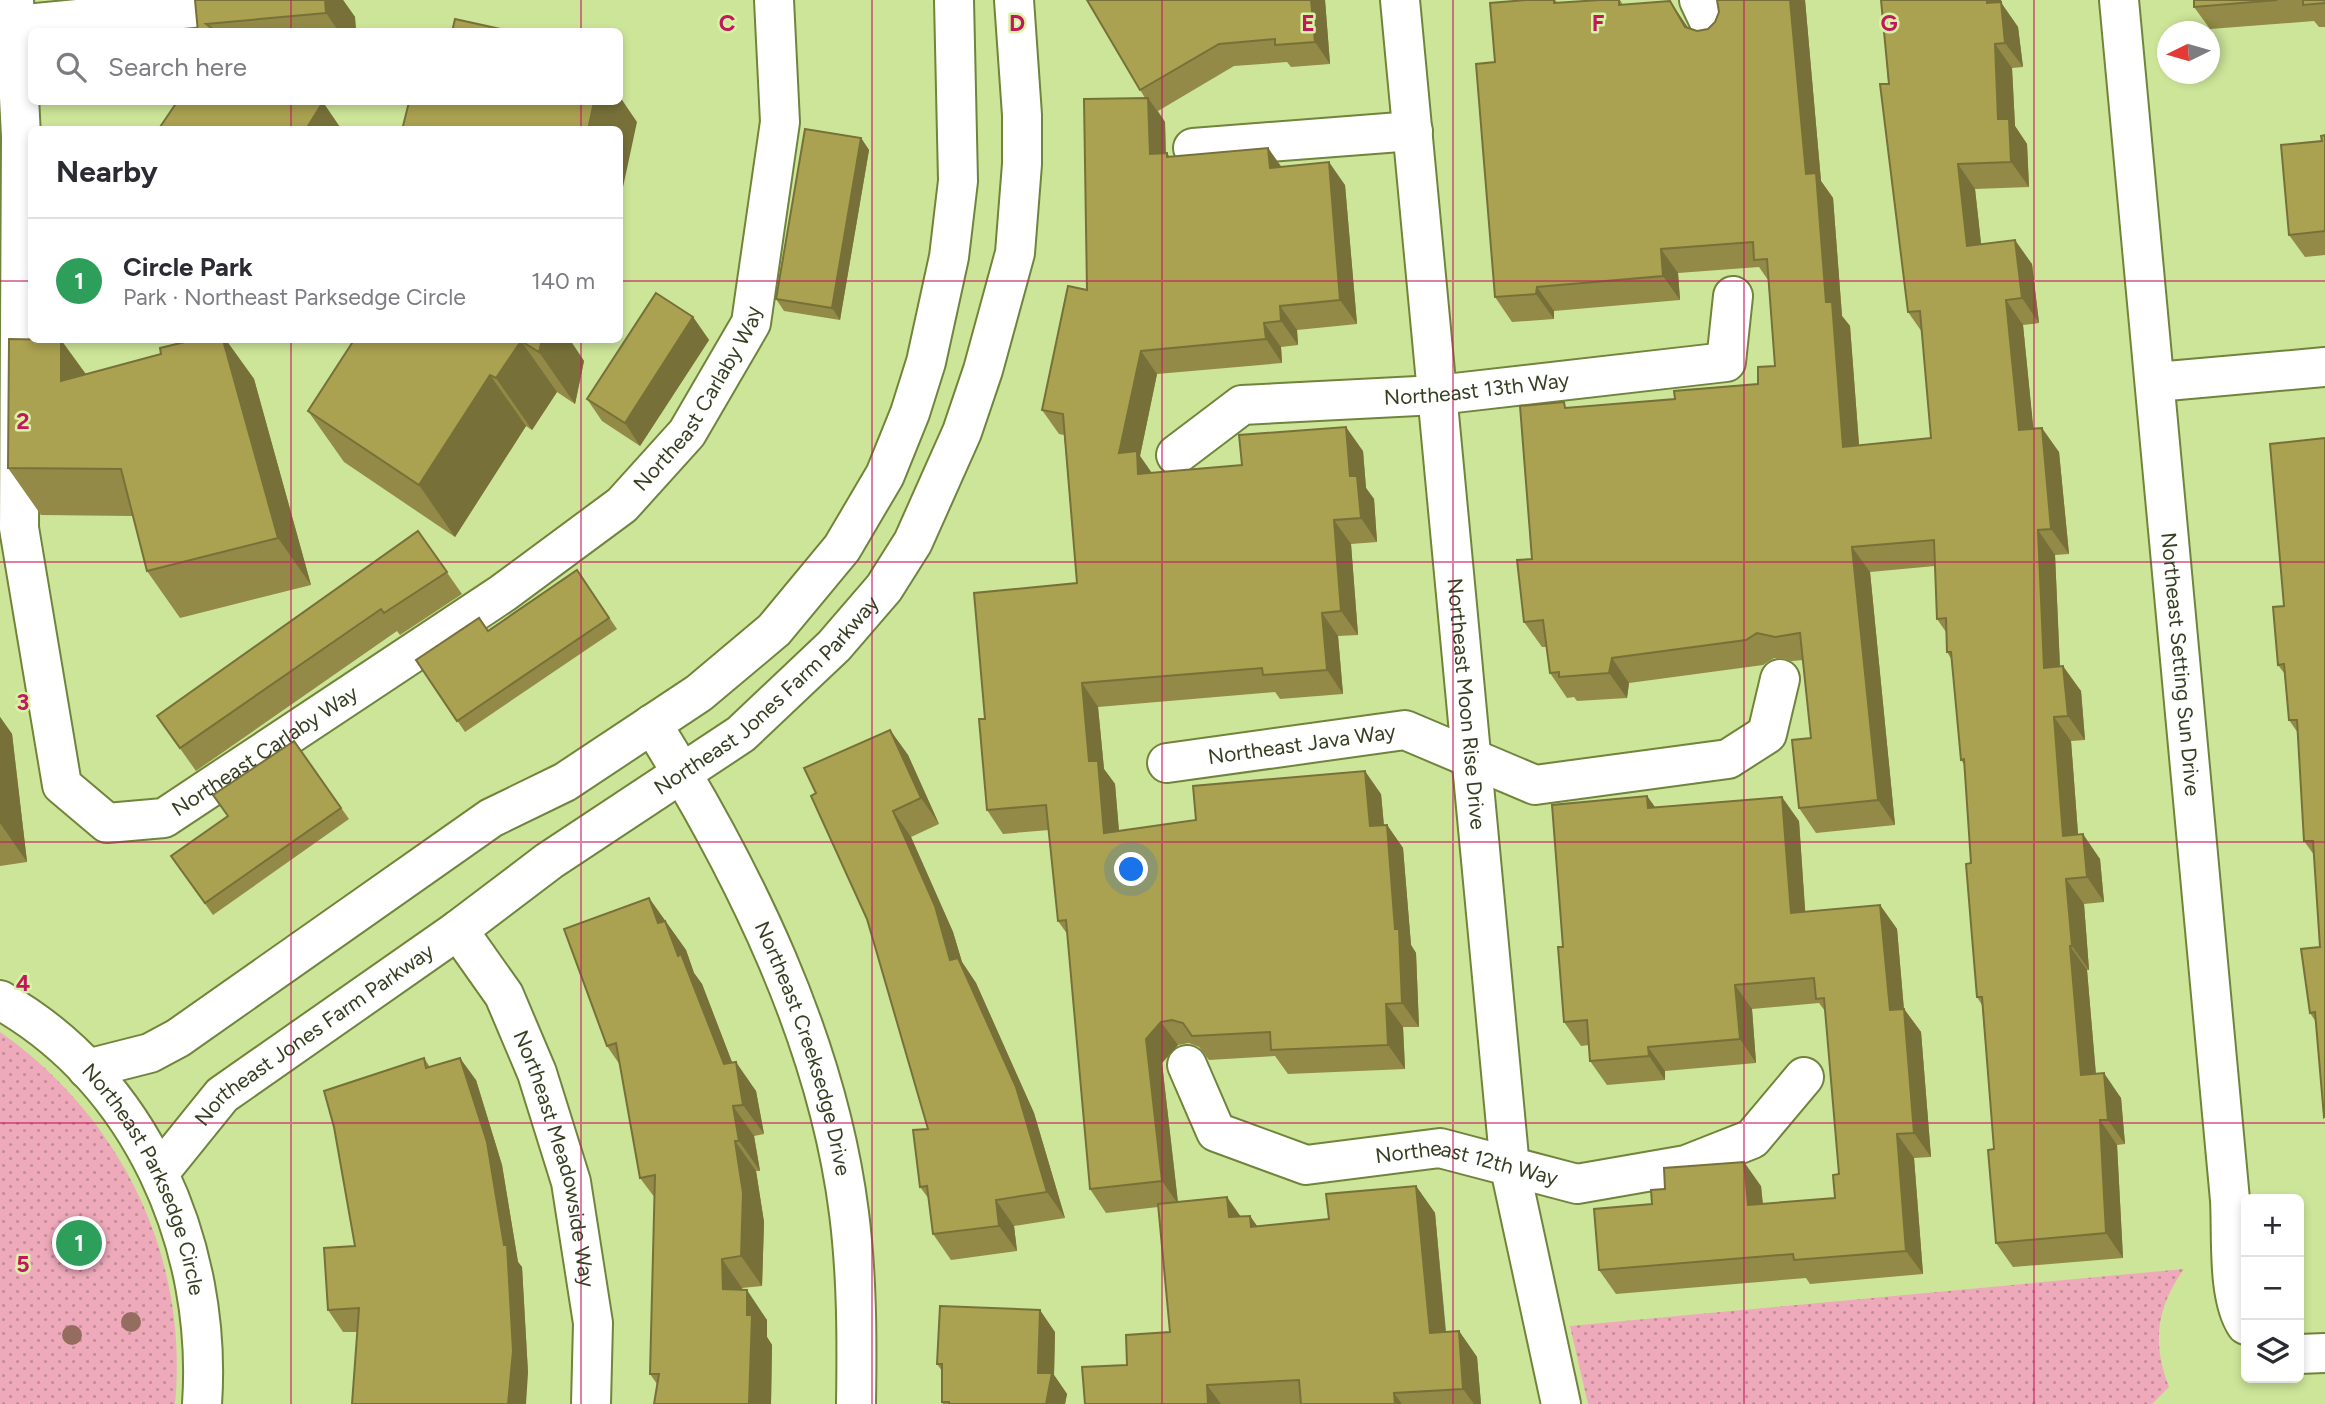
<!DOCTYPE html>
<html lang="en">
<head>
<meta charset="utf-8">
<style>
  body { margin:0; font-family:Figtree,sans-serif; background:#f2f2f3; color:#2b2b33 }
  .controls { position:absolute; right:21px; bottom:21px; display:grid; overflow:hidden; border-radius:10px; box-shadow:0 4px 10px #0003 }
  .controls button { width:63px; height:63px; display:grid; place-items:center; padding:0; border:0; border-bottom:2px solid #e1e1e2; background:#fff; color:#2b2b33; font:35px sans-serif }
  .compass { position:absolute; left:2157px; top:21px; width:63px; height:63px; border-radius:50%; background:#fff; box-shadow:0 4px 10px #0003; rotate:265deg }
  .you { position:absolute; left:1132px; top:870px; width:24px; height:24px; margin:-18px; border:5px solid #fff; border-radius:50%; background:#1a73e8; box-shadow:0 0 0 10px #1a73e833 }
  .badge { display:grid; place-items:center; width:46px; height:46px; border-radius:50%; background:#2563eb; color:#fff; font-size:23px; font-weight:700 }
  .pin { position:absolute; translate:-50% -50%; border:4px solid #fff; box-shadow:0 2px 7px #0006 }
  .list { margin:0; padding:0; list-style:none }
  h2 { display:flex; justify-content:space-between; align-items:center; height:91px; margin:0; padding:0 28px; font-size:30px }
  h2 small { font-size:23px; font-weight:400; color:#7c7c81 }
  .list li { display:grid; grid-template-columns:46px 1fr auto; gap:21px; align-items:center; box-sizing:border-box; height:126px; padding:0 28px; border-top:2px solid #e1e1e2 }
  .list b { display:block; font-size:26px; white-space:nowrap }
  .list p { margin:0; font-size:23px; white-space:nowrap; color:#7c7c81 }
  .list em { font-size:23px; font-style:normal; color:#7c7c81 }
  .icon { flex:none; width:38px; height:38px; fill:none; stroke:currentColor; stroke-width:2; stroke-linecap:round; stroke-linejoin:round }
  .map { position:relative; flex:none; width:2325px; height:1404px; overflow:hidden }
  .search { position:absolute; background:#fff; box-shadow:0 4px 10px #0003; left:28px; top:28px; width:595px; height:77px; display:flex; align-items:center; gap:18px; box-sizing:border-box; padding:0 24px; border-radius:10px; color:#7c7c81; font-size:26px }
  .panel { position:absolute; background:#fff; box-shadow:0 4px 10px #0003; left:28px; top:126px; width:595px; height:217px; border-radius:10px }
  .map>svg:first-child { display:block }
</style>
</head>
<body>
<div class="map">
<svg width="2325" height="1404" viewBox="0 0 2325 1404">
  <defs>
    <pattern id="park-dots" width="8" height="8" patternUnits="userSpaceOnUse" patternTransform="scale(1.75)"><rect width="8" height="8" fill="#eab"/><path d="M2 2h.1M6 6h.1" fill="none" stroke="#c28c98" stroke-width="1.8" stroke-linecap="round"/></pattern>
  </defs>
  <rect width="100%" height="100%" fill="#cde599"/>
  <!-- park -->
  <g fill="url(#park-dots)">
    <path d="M0,1032C121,1117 189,1256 175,1404H0Z"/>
    <path d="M2184,1269C2156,1308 2152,1343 2169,1387L2152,1404H1588L1570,1326Z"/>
  </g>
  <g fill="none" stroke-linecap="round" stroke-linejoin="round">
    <defs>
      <g id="minor">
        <path id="s1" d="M14,0L21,136L19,528L62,785L107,823L164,818L503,593L622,505L687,433L751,323L780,122L774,0"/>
        <path id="s2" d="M1400,0L1510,1168L1561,1404"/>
        <path d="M1699,0L1715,34"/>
        <path id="s3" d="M2119,0L2230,1200C2232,1234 2227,1297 2246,1325"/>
        <path d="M15,25L275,0"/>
        <path d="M1193,148L1413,131"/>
        <path d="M2156,382L2325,367"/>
        <path id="s4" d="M1176,455L1242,405L1437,395L1726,362L1733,296"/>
        <path id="s5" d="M652,724C744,872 827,1039 849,1213C857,1276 857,1340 856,1404"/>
        <path id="s6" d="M1167,763L1405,730L1535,785L1728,759L1767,734L1780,679"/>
        <path id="s7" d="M458,930L504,995L537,1073L571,1182L593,1323L591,1404"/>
        <path id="s8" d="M0,1000C142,1080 213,1246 202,1404"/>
        <path id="s9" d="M1187,1065L1216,1132L1306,1165L1440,1148L1577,1184L1686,1165L1752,1139L1804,1077"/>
        <path d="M87,1069L150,1053L178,1038L491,818L565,782L699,693L774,630L842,548L885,475L910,413L926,362L949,257L958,181L954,0"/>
        <path id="s10" d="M159,1173L222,1095L458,930L549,861L741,734L834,646L884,588L913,542L962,432L983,370L1015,253L1022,164V115L1014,0"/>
        <path d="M2299,1354L2325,1353"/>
      </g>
    </defs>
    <!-- minor casing -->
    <use href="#minor" stroke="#70843b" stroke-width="42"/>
    <!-- minor -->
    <use href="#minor" stroke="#fff" stroke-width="38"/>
  </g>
  <!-- trees -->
  <g fill="#956d60">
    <circle cx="131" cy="1322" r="10"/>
    <circle cx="72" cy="1335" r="10"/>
  </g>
  <!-- wall -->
  <g fill="#928a46">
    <path d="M195,0H343L355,17L356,32H198Z"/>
    <path d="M1087,0H1325L1330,64L1291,67L1287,62L1234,66L1158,111L1165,122L1166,153H1167L1170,157L1268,148L1281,166L1345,185L1357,324L1297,330L1298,345L1281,347L1282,363L1157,374L1140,456L1152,473L1242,465L1363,451L1366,488L1374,499L1377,542L1351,544L1358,635L1338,636L1343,694L1280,699L1275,692L1098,707L1104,769L1115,784L1119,831L1381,794L1384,825H1387L1403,848L1411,945L1416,953L1419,1027H1403L1405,1069L1288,1074L1275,1056L1209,1060L1199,1047L1189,1043L1178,1045L1162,1063L1178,1202L1241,1216H1250L1257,1226L1329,1219L1416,1186L1435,1213L1446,1331H1459L1477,1357L1481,1404H1085L1127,1365L1170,1332L1158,1207L1106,1213L1090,1189L1068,935L1058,921L1049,830L1003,834L987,810L985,719L1077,583L1064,435L1059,434L1042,410L1087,290L1145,98Z"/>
    <path d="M1555,0L1558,3L1600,0H1620L1623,5L1697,31L1708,29L1715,22L1719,12L1717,0H1805L1821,181L1833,198L1842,316L1850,326L1859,445L1931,438L1922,332L1908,312L1881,0H2001L2002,4L2018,27L2023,67L2012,68L2015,126L2027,144L2029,187L1975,189L1981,244L2032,264L2039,323L2023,325L2033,428L2059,452L2069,554L2055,555L2060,666L2081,691L2085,740L2071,741L2078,834L2100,859L2104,902L2084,904L2089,970H2087L2096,1074L2121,1098L2125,1144L2117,1145L2123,1258L2013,1267L1996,1243L1994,1149L1982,1005L1977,997L1971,863L1964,764L1961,760L1952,660L1947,652L1946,632L1937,619L1935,566L1870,572L1895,825L1816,833L1799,808L1811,738L1803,660L1792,661L1774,658L1763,665L1629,683L1627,698L1577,701L1574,697L1567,698L1550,673L1546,647H1542L1524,622L1532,559L1568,408L1675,399L1758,384L1775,366L1768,280L1759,267L1678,273L1680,300L1554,311V319L1512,322L1495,297Z"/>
    <path d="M2194,0H2325V27H2319L2314,21L2210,29L2194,7Z"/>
    <path d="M2325,135V255L2305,257L2289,235Z"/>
    <path d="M861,138L869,150L840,320L784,311L776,299Z"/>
    <path d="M693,317L709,340L640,446L602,421L587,399Z"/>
    <path d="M61,340L86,374L161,354L193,340H226L254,379L311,585L180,618L147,571L133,516L41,515L8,468Z"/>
    <path d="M354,340H570L584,361L575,404L557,392L532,430L526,426L455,537L344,462L308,411Z"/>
    <path d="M2325,438V1118L2316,1022L2310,1013L2320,947L2314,855L2304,841L2298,733L2289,720L2284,673L2278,665L2284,606Z"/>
    <path d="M418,531L462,594L400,635L397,631L196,771L157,716Z"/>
    <path d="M577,570L617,629L465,732L416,660L488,631Z"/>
    <path d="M0,717L12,734L27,862L0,866Z"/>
    <path d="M890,730L908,755L939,824L911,837L953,932L962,962L976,983L1034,1113L1065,1218L1014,1226L1017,1251L951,1260L933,1234L929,1199L920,1187L928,1129L867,919Z"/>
    <path d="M294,741L349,819L213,915L171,856L228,816Z"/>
    <path d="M1647,796L1655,807L1799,821L1805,912L1880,905L1897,929L1904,1009L1921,1032L1931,1157L1914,1158L1923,1274L1810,1284L1806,1278L1616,1294L1599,1270L1652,1204L1761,1186L1763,1204L1835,1198L1839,1174L1825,1011L1819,1003L1752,1009L1756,1063L1665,1071V1080L1607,1085L1590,1061L1589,1045L1581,1046L1564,1022L1563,947Z"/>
    <path d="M649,898L686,950L694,973L702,984L732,1062L756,1091L764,1134L754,1136L760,1171H756L764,1222L762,1286L742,1288V1290L767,1320V1337L772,1345L771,1404H654L657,1384L650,1374L655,1198L640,1178L620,1065L607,1046Z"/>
    <path d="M424,1058L430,1067L476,1080L502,1165L518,1262L522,1267L528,1373L357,1332H343L328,1310L355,1246Z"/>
    <path d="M1055,1332L1054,1375L1067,1394L1065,1404H943L942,1402V1371L937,1364Z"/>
  </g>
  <!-- shaded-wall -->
  <g fill="#777139">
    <path d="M325,0H343L355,17L356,32H339L326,13Z"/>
    <path d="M1311,0H1325L1330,64L1315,42Z"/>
    <path d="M1790,0H1805L1821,181L1833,198L1842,316L1850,326L1861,471L1843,447L1806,174Z"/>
    <path d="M1987,0H2001L2002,4L2018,27L2023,67L2005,43L1987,3Z"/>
    <path d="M1670,1L1687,26L1702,52L1685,27Z"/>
    <path d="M1995,44L2012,68L2015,126L2027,144L2029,187L2011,162L1998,119Z"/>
    <path d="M620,97L637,122L620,201V130H588L594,102H620Z"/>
    <path d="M1148,98L1165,122L1166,177L1150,154Z"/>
    <path d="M323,102L342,130H310L308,126Z"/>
    <path d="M861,138L869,150L840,320L832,308Z"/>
    <path d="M1268,148L1284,171L1270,168Z"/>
    <path d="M1329,162L1345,185L1357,324L1340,300Z"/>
    <path d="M1958,164L1975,189L1984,270L1967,246Z"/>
    <path d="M2015,240L2032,264L2039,323L2022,298Z"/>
    <path d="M1661,249L1678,273L1680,300L1663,276Z"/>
    <path d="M1537,287L1554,311V319L1536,294Z"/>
    <path d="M2006,300L2023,325L2036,454L2019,430Z"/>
    <path d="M1280,306L1297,330L1298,345L1281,321Z"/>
    <path d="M693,317L709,340L640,446L625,423Z"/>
    <path d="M1264,323L1281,347L1282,363L1266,339Z"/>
    <path d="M61,340L94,386L61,381Z"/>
    <path d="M223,340H226L254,379L311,585L278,538Z"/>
    <path d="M542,340H570L584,361L575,404L539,352Z"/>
    <path d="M521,341L557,392L532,430L496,378Z"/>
    <path d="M1141,351L1157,374L1140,456L1153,475L1155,498L1119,453Z"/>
    <path d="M490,375L526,426L455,537L419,485Z"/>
    <path d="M1346,427L1363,451L1366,488L1374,499L1377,542L1361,518L1350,476Z"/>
    <path d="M2042,428L2059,452L2069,554L2051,529Z"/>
    <path d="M1334,520L1351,544L1358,635L1341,611Z"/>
    <path d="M2038,530L2055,555L2061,692L2044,668Z"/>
    <path d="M1852,547L1870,572L1895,825L1878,800Z"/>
    <path d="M1322,613L1338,636L1343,694L1327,670Z"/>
    <path d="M1612,658L1629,683L1627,698L1609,673Z"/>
    <path d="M2063,666L2081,691L2085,740L2068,716Z"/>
    <path d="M1082,683L1098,707L1104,769L1115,784L1121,856L1104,833L1089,761Z"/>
    <path d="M0,717L12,734L27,862L0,823Z"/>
    <path d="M2054,717L2071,741L2080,860L2063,836Z"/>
    <path d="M890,730L908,755L939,824L921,798Z"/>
    <path d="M1365,771L1381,794L1386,850L1370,826Z"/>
    <path d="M1647,796L1664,820L1648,808Z"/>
    <path d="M1782,797L1799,821L1807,937L1791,913Z"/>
    <path d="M893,811L911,837L953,932L962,962L976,983L1034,1113L1065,1218L1047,1192L950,960Z"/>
    <path d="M1387,825L1403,848L1411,945L1416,953L1419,1027L1402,1003L1395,929Z"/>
    <path d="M2083,834L2100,859L2104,902L2087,877Z"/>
    <path d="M2066,879L2084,904L2089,970L2072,946Z"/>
    <path d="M649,898L686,950L694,973L702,984L738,1078L736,1062L756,1091L764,1134L743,1105L658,923Z"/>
    <path d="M1880,905L1897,929L1905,1023L1904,1009L1921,1032L1931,1157L1914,1133L1890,1010Z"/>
    <path d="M2070,946L2087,970L2098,1100L2081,1075Z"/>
    <path d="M1735,985L1752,1009L1756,1063L1740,1039Z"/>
    <path d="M1386,1004L1403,1027L1405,1069L1388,1045Z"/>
    <path d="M1161,1022L1178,1045L1162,1063L1178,1204L1162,1181L1146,1039Z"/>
    <path d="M1648,1047L1665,1071V1080L1649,1056Z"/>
    <path d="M460,1058L476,1080L502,1165L518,1262L522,1267L528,1373L526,1404H508L504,1245Z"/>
    <path d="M2104,1073L2121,1098L2125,1144L2108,1120Z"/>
    <path d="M733,1106L754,1136L760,1171L739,1141Z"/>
    <path d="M2100,1120L2117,1145L2123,1258L2106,1233Z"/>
    <path d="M1897,1134L1914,1158L1923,1274L1906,1251Z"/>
    <path d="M735,1141L756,1171L764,1222L762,1286L741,1256Z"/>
    <path d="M1744,1162L1761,1186L1765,1229L1748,1205Z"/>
    <path d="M1416,1186L1435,1213L1448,1359L1430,1333Z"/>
    <path d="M1227,1197L1246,1224L1229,1217Z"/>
    <path d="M996,1200L1014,1226L1017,1251L999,1226Z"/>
    <path d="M1250,1216L1268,1242L1251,1227Z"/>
    <path d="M722,1259L742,1288L744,1319L723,1289Z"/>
    <path d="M747,1290L767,1320V1337L772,1345L771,1404H749Z"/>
    <path d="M1040,1310L1055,1332L1054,1375L1067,1394L1065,1404H1046L1038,1373Z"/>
    <path d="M1459,1331L1477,1357L1481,1404H1474L1463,1389Z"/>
    <path d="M1207,1385L1221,1404H1208Z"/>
    <path d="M1394,1393L1402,1404H1395Z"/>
  </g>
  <!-- building -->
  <g fill="#aaa151" stroke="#777139" stroke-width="2">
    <path d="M195,0H325L326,13L206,24L217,32H198Z"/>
    <path d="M1087,0H1311L1315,42L1275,45V39L1219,44L1140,90Z"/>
    <path d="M1526,0H1554V3L1600,0H1619V5L1670,1L1685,27L1697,31L1708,29L1715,22L1719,12L1717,0H1790L1806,174L1816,173L1826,302H1832L1843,447L1931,438L1920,311L1908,312L1880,84H1889L1881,0H1987V3L2001,2L2005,43L1995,44L1998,119H2009L2011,162L1958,164L1967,246L2015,240L2022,298L2006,300L2019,430L2042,428L2051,529L2038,530L2044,668L2063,666L2068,716L2054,717L2063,836L2083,834L2087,877L2066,879L2072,946H2070L2081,1075L2104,1073L2108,1120H2100L2106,1233L1996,1243L1988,1150L1994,1149L1982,997H1977L1966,864L1971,863L1964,759L1961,760L1951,652H1947L1946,618L1937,619L1934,540L1852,547L1878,800L1799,808L1792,740L1811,738L1800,633L1775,637L1757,633L1746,640L1612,658L1609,673L1559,677V672L1550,673L1543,620L1524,622L1517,560L1532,559L1520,406L1564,402L1565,408L1675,399L1674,391L1758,384V367L1775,366L1767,259L1754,260L1753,242L1661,249L1663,276L1537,287L1536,294L1495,297L1476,64L1495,62L1490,3Z"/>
    <path d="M2194,0H2277L2194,7Z"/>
    <path d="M2303,0H2325V3L2303,5Z"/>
    <path d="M455,19L505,30L504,32H452Z"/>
    <path d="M1148,98L1150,154L1167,153V157L1268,148L1270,168L1329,162L1340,300L1280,306L1281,321L1264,323L1266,339L1141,351L1119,453L1137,451L1138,474L1242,465L1239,435L1346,427L1350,476H1357L1361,518L1334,520L1341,611L1322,613L1327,670L1263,675L1262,668L1082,683L1089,761H1098L1104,833L1196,820L1193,786L1365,771L1370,826L1387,825L1395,929H1399L1402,1003L1386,1004L1388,1045L1271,1050L1270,1032L1192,1036L1183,1023L1172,1020L1161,1022L1146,1039L1162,1181L1090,1189L1066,920L1058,921L1046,805L987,810L979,719H985L974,593L1077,583L1063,414L1042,410L1068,286L1087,290L1084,99Z"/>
    <path d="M177,102H323L308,126L313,130H158Z"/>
    <path d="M409,102H594L588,130H402Z"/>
    <path d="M805,129L861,138L832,308L776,299Z"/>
    <path d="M2325,135V231L2289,235L2281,145L2322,141L2321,136Z"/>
    <path d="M656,293L693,317L625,423L587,399Z"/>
    <path d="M9,339L61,340V381L161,354L160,348L193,340H223L278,538L147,571L121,469L8,468Z"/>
    <path d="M354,340H542L539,352L521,341L496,378L490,375L419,485L308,411Z"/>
    <path d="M2325,438V1116L2324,1117L2315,1012L2310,1013L2301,949L2320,947L2313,841H2304L2297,720H2289L2284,664L2278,665L2273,607L2284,606L2270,444Z"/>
    <path d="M418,531L447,572L384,613L381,609L180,748L157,716Z"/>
    <path d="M577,570L609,618L457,721L416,660L479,618L488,631Z"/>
    <path d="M890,730L921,798L893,811L935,906L950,960L958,958L1016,1087L1047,1192L996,1200L999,1226L933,1234L927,1186L920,1187L913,1130L928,1129L867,919L811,796L816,793L804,768Z"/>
    <path d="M294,741L341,808L205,903L171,856L228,816L213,795Z"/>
    <path d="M1647,796L1648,808L1782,797L1791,913L1880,905L1890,1010L1904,1009L1914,1133L1897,1134L1906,1251L1794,1260L1793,1254L1599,1270L1594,1209L1652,1204L1651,1190L1665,1189L1664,1168L1744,1162L1748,1205L1835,1198L1833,1175L1839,1174L1824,998L1816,999L1814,978L1735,985L1740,1039L1648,1047L1649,1056L1590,1061L1587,1020L1564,1022L1558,947H1563L1552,805Z"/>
    <path d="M649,898L658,923L665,921L678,956L681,954L724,1064L736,1062L743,1105L733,1106L739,1141H735L743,1193L741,1256L722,1259L723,1289L747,1290V1315H752L749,1404H654L659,1374H650L655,1175L640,1178L616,1043L607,1046L564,929Z"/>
    <path d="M424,1058L426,1068L460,1058L487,1142L504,1245H507L513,1351L508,1404H352L359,1308L328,1310L324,1248L355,1246L334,1127L324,1091Z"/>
    <path d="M1416,1186L1430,1333L1459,1331L1463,1389L1394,1393L1395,1404H1301L1299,1380L1207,1385L1208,1404H1085L1082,1367L1127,1365L1126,1335L1170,1332L1158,1204L1227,1197L1229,1217L1250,1216L1251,1227L1329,1219L1326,1194Z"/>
    <path d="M940,1306L1040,1310L1038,1373H1052L1046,1404H949V1402H942V1364H937Z"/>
  </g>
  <!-- grid -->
  <path fill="none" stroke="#c2185b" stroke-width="2" stroke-opacity="0.55" d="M291,0V32M581,0V32M872,0V1404M1162,0V1404M1453,0V1404M1744,0V1404M2034,0V1404M291,102V130M581,102V130M0,281H32M620,281H2325M291,340V1404M581,340V1404M0,562H2325M0,842H2325M0,1123H2325"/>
  <g text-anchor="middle" stroke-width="5" stroke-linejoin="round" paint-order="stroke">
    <!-- street labels -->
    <g font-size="21" fill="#363f20" stroke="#daf2a6">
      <text dy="7" stroke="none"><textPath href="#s4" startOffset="318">Northeast 13th Way</textPath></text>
      <text dy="7" stroke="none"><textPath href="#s1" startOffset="1592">Northeast Carlaby Way</textPath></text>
      <text dy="7" stroke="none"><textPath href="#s3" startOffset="667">Northeast Setting Sun Drive</textPath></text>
      <text dy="7" stroke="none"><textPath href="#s10" startOffset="777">Northeast Jones Farm Parkway</textPath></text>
      <text dy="7" stroke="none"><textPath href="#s2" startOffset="707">Northeast Moon Rise Drive</textPath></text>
      <text dy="7" stroke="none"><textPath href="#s6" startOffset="136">Northeast Java Way</textPath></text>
      <text dy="7" stroke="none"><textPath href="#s1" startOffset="1026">Northeast Carlaby Way</textPath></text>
      <text dy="7" stroke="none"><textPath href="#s10" startOffset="210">Northeast Jones Farm Parkway</textPath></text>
      <text dy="7" stroke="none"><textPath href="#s5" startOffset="360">Northeast Creeksedge Drive</textPath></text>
      <text dy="7" stroke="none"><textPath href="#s7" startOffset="252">Northeast Meadowside Way</textPath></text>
      <text dy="7" stroke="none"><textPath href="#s9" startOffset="332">Northeast 12th Way</textPath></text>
      <text dy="7" stroke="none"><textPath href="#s8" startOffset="238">Northeast Parksedge Circle</textPath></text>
    </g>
  </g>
  <g font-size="23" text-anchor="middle" font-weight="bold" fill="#c2185b" stroke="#daf2a6" stroke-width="5" stroke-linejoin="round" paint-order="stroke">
    <text x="727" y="31">C</text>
    <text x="1017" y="31">D</text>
    <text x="1308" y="31">E</text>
    <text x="1598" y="31">F</text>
    <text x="1889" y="31">G</text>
    <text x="23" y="429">2</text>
    <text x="23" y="710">3</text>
    <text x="23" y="991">4</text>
    <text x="23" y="1272">5</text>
  </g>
</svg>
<div class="controls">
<button>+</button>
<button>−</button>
<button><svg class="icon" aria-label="layers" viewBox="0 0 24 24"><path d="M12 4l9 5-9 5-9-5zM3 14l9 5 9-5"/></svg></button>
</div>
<svg class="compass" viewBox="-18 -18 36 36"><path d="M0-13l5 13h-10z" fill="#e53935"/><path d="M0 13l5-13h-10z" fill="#7c7c81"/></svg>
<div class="you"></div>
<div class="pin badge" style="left:79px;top:1243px;background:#2e9e5b">1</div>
<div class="search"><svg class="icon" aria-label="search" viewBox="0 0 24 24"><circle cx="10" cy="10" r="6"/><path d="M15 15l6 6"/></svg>Search here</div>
<section class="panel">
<h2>Nearby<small></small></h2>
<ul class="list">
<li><span class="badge" style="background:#2e9e5b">1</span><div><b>Circle Park</b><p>Park · Northeast Parksedge Circle</p></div><em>140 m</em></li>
</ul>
</section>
</div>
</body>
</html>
